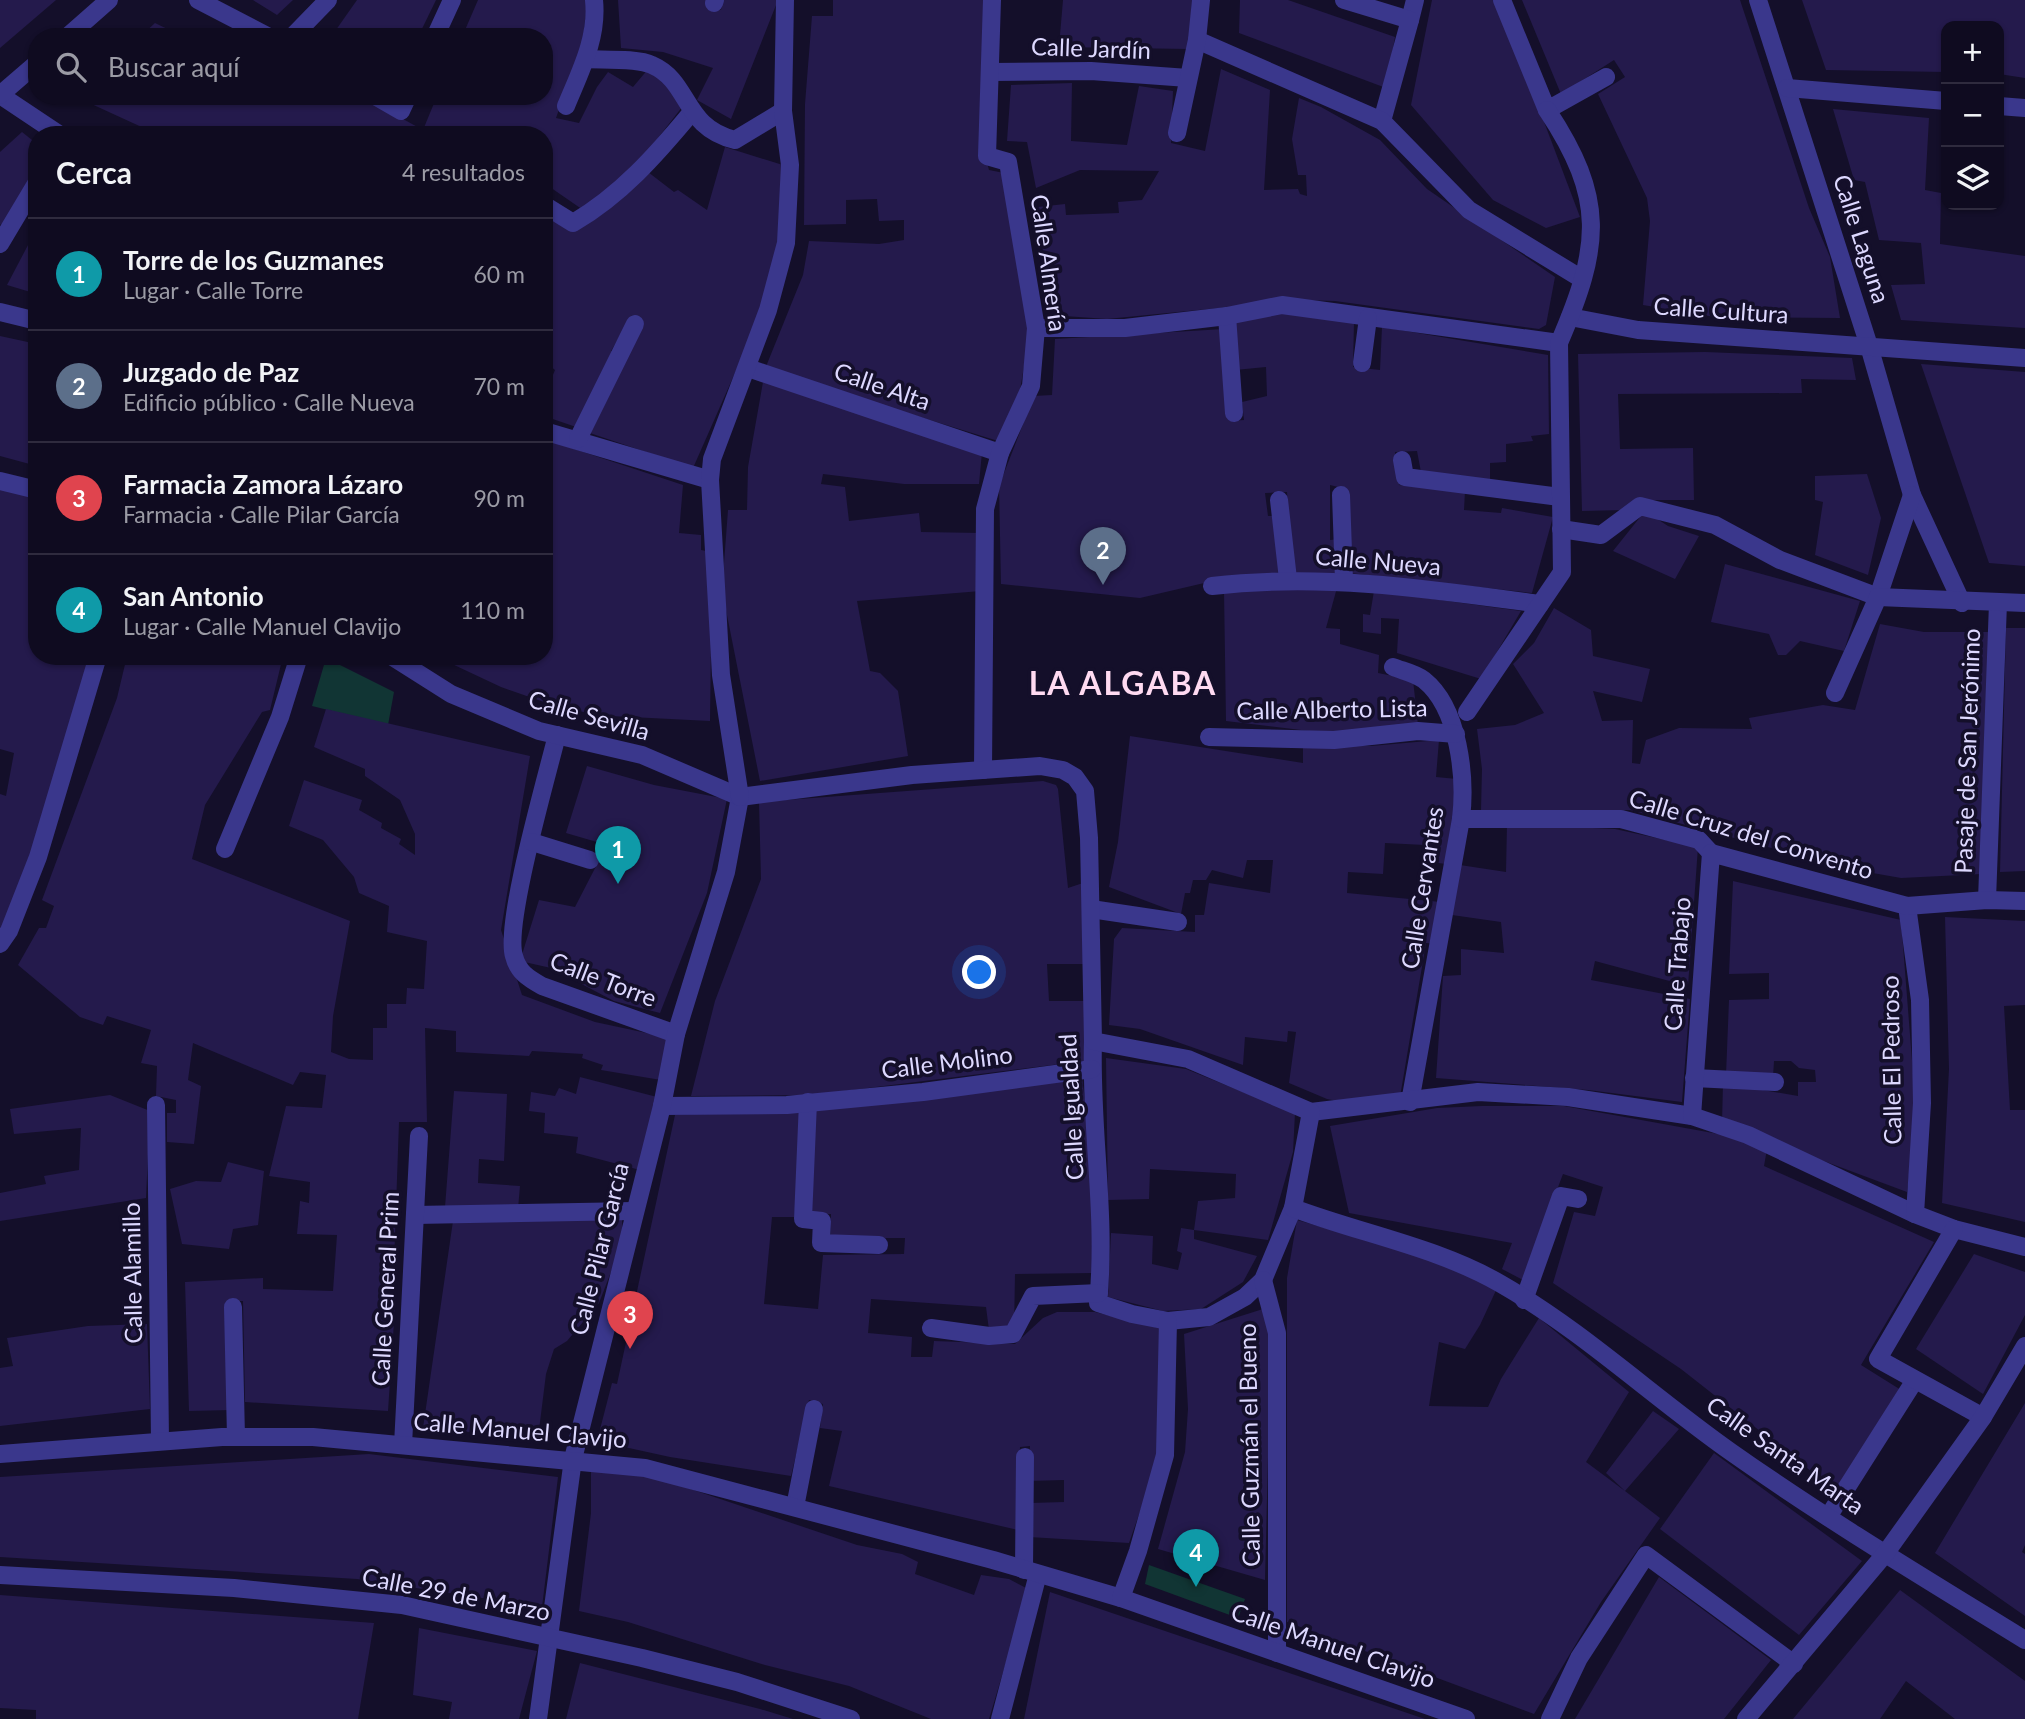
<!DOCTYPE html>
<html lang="es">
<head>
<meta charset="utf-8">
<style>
  body { margin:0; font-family:Lato,sans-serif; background:#1d192d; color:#f1f3f6 }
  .controls { position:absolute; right:21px; top:21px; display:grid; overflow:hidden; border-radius:14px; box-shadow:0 2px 5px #0004 }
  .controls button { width:63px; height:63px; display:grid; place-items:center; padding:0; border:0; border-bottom:2px solid #2f2b3e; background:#0f0b20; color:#f1f3f6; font:35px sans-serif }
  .you { position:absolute; left:980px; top:973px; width:24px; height:24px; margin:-18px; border:5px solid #fff; border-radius:50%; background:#1a73e8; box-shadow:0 0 0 10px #1a73e833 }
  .badge { display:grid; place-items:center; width:46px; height:46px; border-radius:50%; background:#0b8043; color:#fff; font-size:23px; font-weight:700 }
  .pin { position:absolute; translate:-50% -58px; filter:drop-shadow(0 2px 4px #0008) }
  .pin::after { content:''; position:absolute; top:37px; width:24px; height:21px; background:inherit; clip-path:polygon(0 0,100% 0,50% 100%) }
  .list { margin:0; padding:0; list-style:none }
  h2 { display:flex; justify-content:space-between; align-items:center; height:91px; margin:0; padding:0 28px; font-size:30px }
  h2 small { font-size:23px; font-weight:400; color:#9b9ba5 }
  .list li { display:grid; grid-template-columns:46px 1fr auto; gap:21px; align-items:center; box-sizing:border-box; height:112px; padding:0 28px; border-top:2px solid #2f2b3e }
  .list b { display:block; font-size:26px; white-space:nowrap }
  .list p { margin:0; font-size:23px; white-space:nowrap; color:#9b9ba5 }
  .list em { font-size:23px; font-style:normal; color:#9b9ba5 }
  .icon { flex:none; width:38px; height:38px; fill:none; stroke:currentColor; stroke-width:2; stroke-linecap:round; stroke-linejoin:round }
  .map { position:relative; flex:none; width:2025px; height:1719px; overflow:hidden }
  .search { position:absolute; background:#0f0b20; box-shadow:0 2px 5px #0004; left:28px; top:28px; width:525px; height:77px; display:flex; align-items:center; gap:18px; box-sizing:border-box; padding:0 24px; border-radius:28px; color:#9b9ba5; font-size:26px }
  .panel { position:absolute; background:#0f0b20; box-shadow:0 2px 5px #0004; left:28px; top:126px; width:525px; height:539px; border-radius:28px }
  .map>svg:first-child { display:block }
</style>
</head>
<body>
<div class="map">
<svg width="2025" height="1719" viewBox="0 0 2025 1719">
  <rect width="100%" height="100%" fill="#140f2a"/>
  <!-- green -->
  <g fill="#113534">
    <path d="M326,658L394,692L388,725L312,706Z"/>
    <path d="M1149,1565L1245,1599L1238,1618L1145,1584Z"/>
  </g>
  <!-- building -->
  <g fill="#241a4c">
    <path d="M0,0H56L0,48Z"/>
    <path d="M253,0H293L277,15Z"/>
    <path d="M357,0H436L418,37H331Z"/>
    <path d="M478,0H587L583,41L556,118L579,123L597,87L608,72L633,87L649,68L686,102L619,188L586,212L544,183V135H159L74,96H361L423,130L437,96H544V37H462Z"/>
    <path d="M618,0H710L709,5L721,10L723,0H778L731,119L697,100L713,68L663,52L621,48Z"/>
    <path d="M833,0H983L984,152L989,170L1004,173L1030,331L1019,396L998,441L765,369L803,275L809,241L879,244L904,240V220L879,221L877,199L846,200V224L804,225L805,104L812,16H833Z"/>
    <path d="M1063,0H1192L1189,49L1059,47Z"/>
    <path d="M1240,0H1288L1395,37L1386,88L1239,33Z"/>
    <path d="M1432,0H1498L1580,217L1546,228L1493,200L1411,105Z"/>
    <path d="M1522,0H1740L1809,208L1830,257L1840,318L1715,317L1643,305L1650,221L1647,198L1598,94L1625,77L1614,60L1561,94Z"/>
    <path d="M1802,0H2025V78L1999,74V26H1946V72L1826,70Z"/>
    <path d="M155,23L184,37H140Z"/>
    <path d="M1221,69L1270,90L1264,190L1298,189L1300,194L1307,196L1306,175H1298L1292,139L1299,98L1321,107L1380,140L1427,189L1555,277L1546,325L1539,329L1335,301L1300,300L1107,319L1050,315L1038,207L1065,204L1066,215L1119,213L1118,202L1142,200L1159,171L1080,170L1036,188L1027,142L1007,141L1011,85L1072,83L1071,141L1127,145L1139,86L1173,91L1171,143L1205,151Z"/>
    <path d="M1833,109L1929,118L1925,190L1941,193L1940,244L2025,256V328L1901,320L1891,285L1925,284L1921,243L1879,240L1865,182L1854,180Z"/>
    <path d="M22,132L37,144V162L10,218L0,225V152Z"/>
    <path d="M725,147L786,166L781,231L764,307L693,468L584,431L641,319L632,315L611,351L619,353L579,428L544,416V396L555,370L544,361V211L575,227L648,172L674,192L678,190L707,210Z"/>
    <path d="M37,228V294L7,285Z"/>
    <path d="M1269,313L1315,314L1314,318L1354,322L1353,367L1380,370L1382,327L1548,355L1549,434L1531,436L1533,441L1506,444V462L1490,463V482L1421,472L1417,451L1395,452L1399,485L1465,491L1464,510L1501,513L1502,508L1553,517L1532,593L1349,573L1346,489L1330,485V540L1340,539L1338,574H1292L1287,492L1265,493L1268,516H1276L1283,572L1217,580L1140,598L1001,584L999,486L1034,396L1052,395L1055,339L1224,329L1230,421L1244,420L1242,402L1267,396L1266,367L1235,370L1234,322Z"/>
    <path d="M0,336L37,344V466L0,456Z"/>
    <path d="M1705,352L1852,358L1856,380L1801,379L1802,393L1618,394L1620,449L1693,448L1694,500H1640L1624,510L1582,511L1578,354Z"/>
    <path d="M1921,364L2025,372V566L1989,563Z"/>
    <path d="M763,382L982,452L979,484H904L823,474L821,484L845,487L849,521L919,513L921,532L981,533V591L857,601L870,671L880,673L898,691L908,756L760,781L722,590L728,510H747L748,467Z"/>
    <path d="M544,439L683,485L679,533L701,535V550L706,551V568H712L710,721L611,716L564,709L501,687L435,656H544Z"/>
    <path d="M1867,474L1881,518L1868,575L1815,555L1823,502L1815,500V476Z"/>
    <path d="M0,488L37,498V656H91L76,715L5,931L0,929V794L6,796L14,753L0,749Z"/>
    <path d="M1645,511L1668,526L1699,536L1675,579L1613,551Z"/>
    <path d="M1725,564L1860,601L1844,651L1800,641L1786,655H1778L1769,634L1711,622Z"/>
    <path d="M1338,584L1326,628L1340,629V644L1379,655L1378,673L1413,680L1418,725L1334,734L1226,721L1224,591Z"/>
    <path d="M1374,591L1521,611L1481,679L1397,653L1399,619L1381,618V634L1363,632V614L1370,615Z"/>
    <path d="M1554,608L1591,630L1593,656L1650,669L1642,702L1593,691L1602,721L1633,720L1632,763L1640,764L1646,740L1679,728L1752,729L1749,718L1823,705L1855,710L1880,624L1924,632H1991L1982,874L1901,878L1850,869L1630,810H1481L1482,769L1477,729L1515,725L1544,713L1513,664L1534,643Z"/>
    <path d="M2006,628H2025V871L2000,872Z"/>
    <path d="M127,656H283L270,710L262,712L205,805L192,859L350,921L333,1016L331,1052L349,1059L373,1060V1028H387V1004H406L407,988L424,989L427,941L387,932L389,906L359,893L354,877L323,840L289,826L304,780L362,800L359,810L382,823L381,828L401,839L399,844L415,855V834L400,800L365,776V769L314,747L326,709L530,756L501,930L522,995L595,1022L670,1038L661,1080L601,1070L603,1065L582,1058L583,1054L532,1051L529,1056L456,1052V1031L425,1028L427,1122H399L393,1292H396L388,1411L245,1402L243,1301H226L232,1410L189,1411L185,1282L263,1278V1289L333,1291L337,1235L297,1234L300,1201L309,1203L310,1182L269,1176L286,1106L322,1108L326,1075L300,1072L293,1085L193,1043L188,1080L201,1086L194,1144L167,1142V1113H176V1100L156,1096L157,1066L141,1063L151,1030L107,1016L103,1025L80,1017L18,965L39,928H46L54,906L42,900L117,698Z"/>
    <path d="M1130,736L1303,763V746H1371L1439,740L1436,777L1457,779L1456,803L1446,864L1423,861L1425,845L1385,843L1383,874L1348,872L1347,893L1441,902L1437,944L1426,943L1400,1097L1348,1103L1327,1099L1289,1083L1296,1032L1288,1031L1287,1042L1245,1037L1243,1065L1140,1029L1109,1025L1114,939L1122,928L1195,932V915H1204L1209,883L1270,893L1273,860H1247L1243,878L1212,870L1206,880H1193L1190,893H1185L1181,914L1109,887L1118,842Z"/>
    <path d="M587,766L654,785L727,799L707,893L660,1013L614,1001L551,968L520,961L539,900L575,907L607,845L566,833Z"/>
    <path d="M1043,781L1056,785L1058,789L1068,888L1086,882L1087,964H1047L1049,1001H1086L1085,1061L812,1095L691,1096L715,1001L761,879L759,802Z"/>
    <path d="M1507,824L1615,829L1698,847L1688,986L1595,961L1591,980L1690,999L1682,1102L1588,1090L1436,1078L1443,976L1461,975V949L1504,953L1501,922L1452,915L1460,865L1506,872Z"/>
    <path d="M1733,881L1901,920L1913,1073L1914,1133L1907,1192L1722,1123L1723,1083L1798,1096V1082H1816L1815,1070L1799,1068L1791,1061H1774L1773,1077L1726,1075L1729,1000L1769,999V973L1729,974Z"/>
    <path d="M1945,917L2025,921V1005L2004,1006L2010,1110H2025V1222L1942,1203L1949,1069Z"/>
    <path d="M1106,1058L1186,1069L1295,1113L1293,1152L1268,1240L1194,1230V1239L1257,1256L1243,1282L1201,1309L1163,1311L1108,1297L1111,1233L1153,1236L1152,1264L1178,1270L1182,1253L1177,1251L1181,1228L1194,1230L1198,1201L1235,1198L1236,1174L1150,1169L1149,1199L1108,1200Z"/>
    <path d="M580,1077L657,1097L640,1170L576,1153L578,1137L544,1133L545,1113L529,1111L531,1092L555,1096L559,1088L576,1094Z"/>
    <path d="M1082,1077L1094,1177V1273L1015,1274L1014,1330H989L986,1307L871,1299L868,1333L912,1337L911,1357H932L934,1341L1015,1344L1043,1318L1057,1312H1095L1163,1329L1157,1463L1129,1543L1029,1537L1031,1503L1064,1502V1480L1027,1481L1030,1446L1020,1447L1018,1530L829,1486L842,1431L820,1428L823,1404L809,1400L791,1476L670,1457L597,1441L612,1383L617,1384L675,1115L800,1108L801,1163L794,1217H772L764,1304L818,1309L823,1255L904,1254L905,1238H831V1214L812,1215L813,1109Z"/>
    <path d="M454,1091L507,1094L504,1161L479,1159L478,1183L520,1186L518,1209L445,1207Z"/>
    <path d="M110,1095L150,1111L146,1198L0,1221V1193L46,1184L44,1176L79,1170L81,1128L14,1134L10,1109Z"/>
    <path d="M1482,1106H1564L1735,1137L1767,1149L1764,1166L1934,1242L1861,1365L1901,1390L1839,1493L1681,1369L1553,1283L1574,1212L1595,1216L1603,1187L1563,1174L1523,1280L1502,1269L1512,1243L1349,1213L1330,1126L1437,1108Z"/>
    <path d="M228,1162L264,1171L258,1225L233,1229L229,1249L182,1244L170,1189L196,1181L221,1182Z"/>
    <path d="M592,1217L622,1220L623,1241L599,1303L567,1341L554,1349L546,1374L538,1438L423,1428L453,1221Z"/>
    <path d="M1297,1220L1444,1262L1498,1286L1480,1325L1465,1349L1439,1342L1429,1406L1488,1407L1501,1379L1539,1318L1629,1392L1586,1462L1625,1491L1606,1473L1653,1411L1679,1429L1625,1491L1660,1518L1601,1602L1534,1714L1287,1622V1278Z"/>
    <path d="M1974,1254L2025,1272V1315L1983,1394L1916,1349Z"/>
    <path d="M1263,1309L1271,1335L1265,1580L1158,1549L1185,1452L1188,1409L1184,1334Z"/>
    <path d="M147,1324L150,1409L0,1426V1368L13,1366L7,1338L88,1326Z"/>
    <path d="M2025,1403V1545L2022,1552L2025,1554V1616L1935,1553Z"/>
    <path d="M1714,1453L1862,1561L1799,1635L1660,1529Z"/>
    <path d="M369,1454L558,1477L542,1607L357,1579L0,1557V1477Z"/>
    <path d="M591,1467L658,1478L857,1545L902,1554L918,1562L915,1574L974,1595L981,1575L1009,1579L1028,1589L989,1719H931L849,1686L765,1665L628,1622L579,1611L591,1513Z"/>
    <path d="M1659,1577L1771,1660L1724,1719H1575Z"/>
    <path d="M1900,1590L2025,1681V1719H1955L1906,1681L1880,1719H1793Z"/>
    <path d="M1050,1592L1425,1719H1024Z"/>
    <path d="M0,1595L374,1623L358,1719H36V1710L0,1708Z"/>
    <path d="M419,1628L537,1651L519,1719H449L452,1702L413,1695Z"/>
    <path d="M580,1663L760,1709L793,1719H566Z"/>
  </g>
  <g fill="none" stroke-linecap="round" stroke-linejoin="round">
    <!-- pedestrian -->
    <g stroke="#3a378c" stroke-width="18">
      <path d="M1502,0L1547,110L1606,77"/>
      <path d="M714,3L715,0"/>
      <path d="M1410,20L1415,0"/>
      <path d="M544,205L573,223C621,195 656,155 691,113"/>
      <path d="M1227,316L1234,413"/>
      <path d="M1036,328H1125L1227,316L1282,305L1559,343"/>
      <path d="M1362,363L1368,318"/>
      <path d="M748,368L1000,453"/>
      <path d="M544,431L710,480"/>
      <path d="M578,439L635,324"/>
      <path d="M1402,460L1405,477L1560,497"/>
      <path d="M1341,495L1344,580"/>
      <path d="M1279,500L1288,579"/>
      <path d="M1561,529L1601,535L1640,506L1715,525L1780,560L1878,597"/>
      <path d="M1212,586C1323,573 1430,589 1540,604"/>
      <path d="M1393,667C1403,671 1415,673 1424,680C1459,708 1466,777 1461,819L1410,1102"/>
      <path d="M557,735C547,776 504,924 514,956C518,972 528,978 542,986L676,1034"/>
      <path d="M1209,737L1334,740L1418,731L1456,734"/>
      <path d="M1461,819H1621L1699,840L1711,853"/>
      <path d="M532,842L590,860"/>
      <path d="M1987,900L1998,603"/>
      <path d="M1091,909L1178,922"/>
      <path d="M1093,1041C1090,1128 1107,1215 1098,1303L1132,1314L1168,1321L1209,1317L1245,1297L1263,1280L1293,1208"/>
      <path d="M1694,1078L1775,1082"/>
      <path d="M808,1102L803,1219L822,1221L821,1243L879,1245"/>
      <path d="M156,1105L160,1441"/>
      <path d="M662,1106L787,1105L923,1092L1092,1069"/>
      <path d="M1311,1112L1478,1092L1568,1097L1692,1116L1748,1135L1915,1214"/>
      <path d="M415,1215L634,1211"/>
      <path d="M1263,1280L1277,1333V1653"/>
      <path d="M1524,1300L1561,1196L1578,1199"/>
      <path d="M233,1307L236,1437"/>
      <path d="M931,1328L989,1336L1013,1334L1033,1296L1099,1293"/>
      <path d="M795,1507L814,1409"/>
      <path d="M1828,1517L1915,1380"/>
      <path d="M1024,1570L1025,1457"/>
      <path d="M538,1719L573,1459L662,1106L676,1034L726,872L740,797"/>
      <path d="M1000,1719L1038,1574"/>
    </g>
    <!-- minor -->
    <g stroke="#3a378c" stroke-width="18">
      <path d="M198,0L269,37"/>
      <path d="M1344,0L1410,20L1382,121"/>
      <path d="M1758,0L1869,346L1912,495L1962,603"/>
      <path d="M292,37L328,0"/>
      <path d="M435,37L452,0"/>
      <path d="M1197,40L1382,121L1469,210L1582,279"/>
      <path d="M586,59C602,60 638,58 652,65C691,82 682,127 735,140L783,111"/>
      <path d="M991,72L1091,71L1188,78"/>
      <path d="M1787,88L1946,101"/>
      <path d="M0,95L60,135"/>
      <path d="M375,96L401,111L408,96"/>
      <path d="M566,106C580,72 598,38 594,0"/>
      <path d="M1999,106L2025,108"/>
      <path d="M1177,133L1197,40L1201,0"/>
      <path d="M0,244L37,182"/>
      <path d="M0,312L37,321"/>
      <path d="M1570,317L1638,330L2025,358"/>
      <path d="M0,481L37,490"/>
      <path d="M1878,597L1912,495"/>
      <path d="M391,656L451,694L539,731L642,755L740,797"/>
      <path d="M1835,693L1878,597L2025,603"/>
      <path d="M1467,712L1562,572L1559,343C1601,246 1606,199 1547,110"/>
      <path d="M983,770L985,509L1000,453L1031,386L1036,328L1008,162L987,156L992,0"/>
      <path d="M740,797L912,775L1040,766L1063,770L1075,777L1085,791L1089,838L1093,1041L1188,1059L1311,1112L1293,1208C1362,1234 1437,1247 1501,1284C1583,1331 1654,1398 1731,1452C1826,1519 1926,1579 2025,1640"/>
      <path d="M740,797L721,675L710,480L712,459L768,310L786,243L790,165L783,111L785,0"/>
      <path d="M225,849L280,717L299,656"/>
      <path d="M1907,906L1920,1000L1922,1103L1915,1214L1954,1229L2025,1247"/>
      <path d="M0,944L9,931L38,857L98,656"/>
      <path d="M1692,1116L1711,853L1907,906L1987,900L2025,901"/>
      <path d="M1954,1229L1878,1359L1983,1417"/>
      <path d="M403,1445L419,1136"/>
      <path d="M0,1454L222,1437H313L645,1468L993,1560L1121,1598L1466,1719"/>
      <path d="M0,1575L234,1588L402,1605L642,1658L737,1682L851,1719"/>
      <path d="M1121,1598L1138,1551L1165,1455L1168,1321"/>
      <path d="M1550,1719L1579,1658L1646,1555L1794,1664"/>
      <path d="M1746,1719L1885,1554L1983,1417L2025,1346"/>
    </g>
    <!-- tertiary -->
    <g stroke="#3a378c" stroke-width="18">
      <path d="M67,37L109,0"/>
      <path d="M0,95L37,63"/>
    </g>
  </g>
  <g text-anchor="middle" stroke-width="7" stroke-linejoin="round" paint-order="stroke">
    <!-- street labels -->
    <g font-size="24" fill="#ddd8ff" stroke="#140f2a">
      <text transform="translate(1091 49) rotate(2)" y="8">Calle Jardín</text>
      <text transform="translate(1861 239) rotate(72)" y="8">Calle Laguna</text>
      <text transform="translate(1048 263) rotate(82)" y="8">Calle Almería</text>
      <text transform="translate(1721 311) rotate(4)" y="8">Calle Cultura</text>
      <text transform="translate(882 387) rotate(19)" y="8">Calle Alta</text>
      <text transform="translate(1378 562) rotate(5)" y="8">Calle Nueva</text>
      <text transform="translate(1332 710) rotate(-1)" y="8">Calle Alberto Lista</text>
      <text transform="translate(589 716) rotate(16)" y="8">Calle Sevilla</text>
      <text transform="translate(1968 751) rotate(-88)" y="8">Pasaje de San Jerónimo</text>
      <text transform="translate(1751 835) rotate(17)" y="8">Calle Cruz del Convento</text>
      <text transform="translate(1423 888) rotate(-81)" y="8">Calle Cervantes</text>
      <text transform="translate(1678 964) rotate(-86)" y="8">Calle Trabajo</text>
      <text transform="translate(603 980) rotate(21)" y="8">Calle Torre</text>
      <text transform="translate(1892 1060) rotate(-91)" y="8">Calle El Pedroso</text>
      <text transform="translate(947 1063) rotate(-7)" y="8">Calle Molino</text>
      <text transform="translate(1072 1107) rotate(-93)" y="8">Calle Igualdad</text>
      <text transform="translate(600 1249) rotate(-76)" y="8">Calle Pilar García</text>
      <text transform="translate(133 1273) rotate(-91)" y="8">Calle Alamillo</text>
      <text transform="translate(386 1289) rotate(-87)" y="8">Calle General Prim</text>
      <text transform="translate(520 1431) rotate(5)" y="8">Calle Manuel Clavijo</text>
      <text transform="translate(1250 1445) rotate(-91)" y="8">Calle Guzmán el Bueno</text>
      <text transform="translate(1785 1456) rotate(35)" y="8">Calle Santa Marta</text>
      <text transform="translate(456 1595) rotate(11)" y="8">Calle 29 de Marzo</text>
      <text transform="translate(1333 1646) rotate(19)" y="8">Calle Manuel Clavijo</text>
    </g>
    <!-- district labels -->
    <g font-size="32" font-weight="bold" letter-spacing="2" fill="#ffdaf1" stroke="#140f2a">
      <text x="1123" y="695">LA ALGABA</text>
    </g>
  </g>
</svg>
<div class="controls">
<button>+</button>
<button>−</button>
<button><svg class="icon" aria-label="layers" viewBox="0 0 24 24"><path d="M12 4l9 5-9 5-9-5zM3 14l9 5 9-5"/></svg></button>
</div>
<div class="you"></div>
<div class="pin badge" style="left:618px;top:884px;background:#0f9aa8">1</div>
<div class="pin badge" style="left:1103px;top:585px;background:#5c6f8a">2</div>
<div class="pin badge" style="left:630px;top:1349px;background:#e0444e">3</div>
<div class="pin badge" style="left:1196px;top:1587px;background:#0f9aa8">4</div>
<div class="search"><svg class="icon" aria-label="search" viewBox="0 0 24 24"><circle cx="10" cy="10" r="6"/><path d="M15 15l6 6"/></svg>Buscar aquí</div>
<section class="panel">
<h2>Cerca<small>4 resultados</small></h2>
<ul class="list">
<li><span class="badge" style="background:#0f9aa8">1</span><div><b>Torre de los Guzmanes</b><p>Lugar · Calle Torre</p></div><em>60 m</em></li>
<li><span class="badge" style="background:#5c6f8a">2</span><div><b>Juzgado de Paz</b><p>Edificio público · Calle Nueva</p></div><em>70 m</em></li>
<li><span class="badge" style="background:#e0444e">3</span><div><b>Farmacia Zamora Lázaro</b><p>Farmacia · Calle Pilar García</p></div><em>90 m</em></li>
<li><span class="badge" style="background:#0f9aa8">4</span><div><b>San Antonio</b><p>Lugar · Calle Manuel Clavijo</p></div><em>110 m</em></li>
</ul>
</section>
</div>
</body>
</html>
